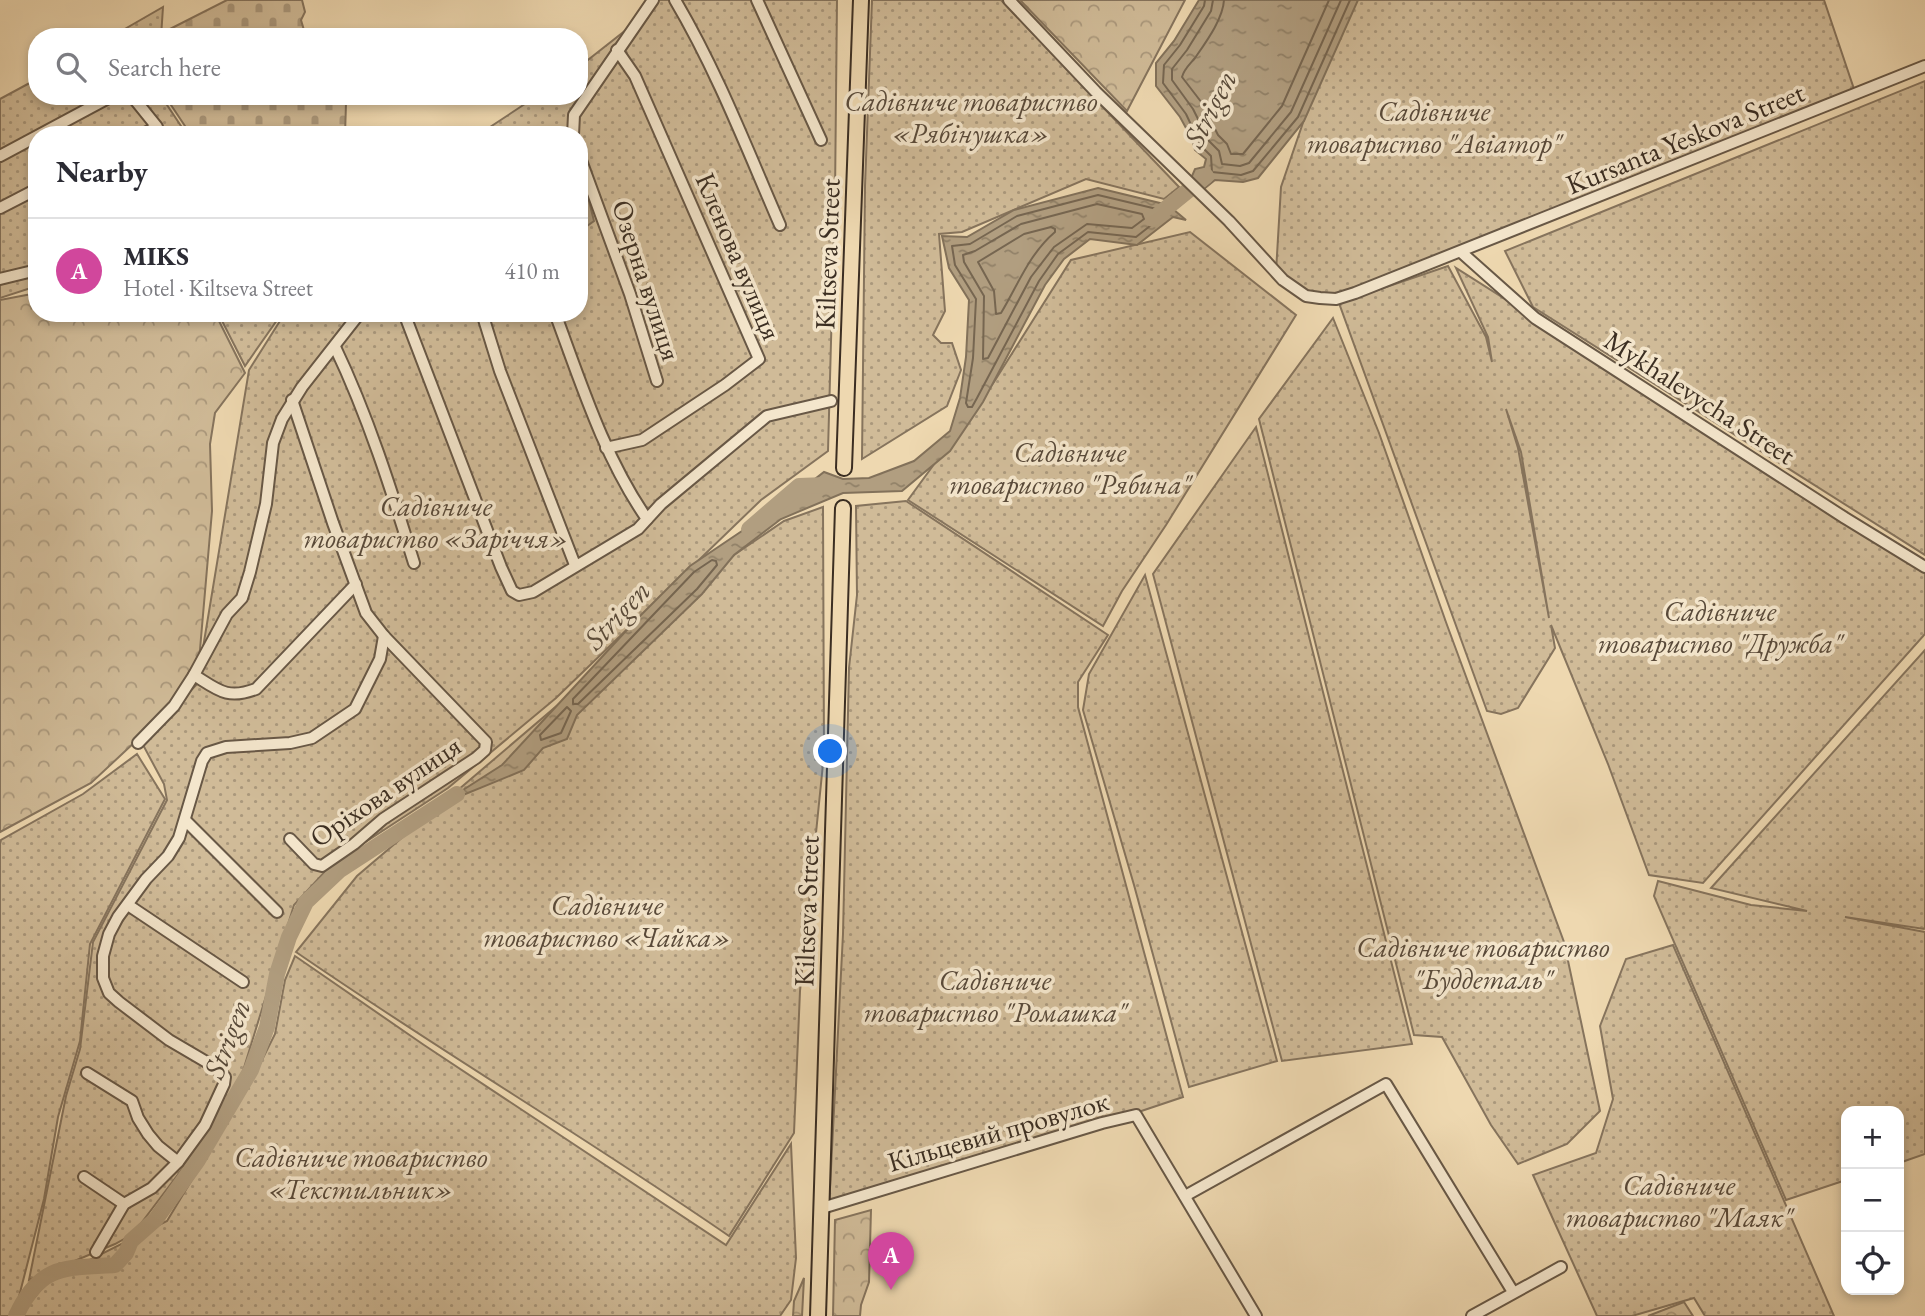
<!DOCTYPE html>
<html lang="en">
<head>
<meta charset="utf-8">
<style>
  body { margin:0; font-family:"EB Garamond",serif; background:#f2f2f3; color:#2b2b33 }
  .controls { position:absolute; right:21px; bottom:21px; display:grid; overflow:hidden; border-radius:14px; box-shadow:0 4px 10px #0003 }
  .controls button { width:63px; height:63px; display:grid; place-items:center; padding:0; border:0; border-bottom:2px solid #e1e1e2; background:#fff; color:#2b2b33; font:35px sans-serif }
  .you { position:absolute; left:831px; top:752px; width:24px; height:24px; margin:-18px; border:5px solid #fff; border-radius:50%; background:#1a73e8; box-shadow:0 0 0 10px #1a73e833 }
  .badge { display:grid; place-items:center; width:46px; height:46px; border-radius:50%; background:#ea580c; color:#fff; font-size:23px; font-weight:700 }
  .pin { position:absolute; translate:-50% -58px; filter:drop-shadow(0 2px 4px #0008) }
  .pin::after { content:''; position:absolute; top:37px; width:24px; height:21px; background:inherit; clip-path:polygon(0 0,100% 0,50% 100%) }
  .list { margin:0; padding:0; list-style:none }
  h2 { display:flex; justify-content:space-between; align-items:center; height:91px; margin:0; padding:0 28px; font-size:30px }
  h2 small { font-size:23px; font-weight:400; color:#7c7c81 }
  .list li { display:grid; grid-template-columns:46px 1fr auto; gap:21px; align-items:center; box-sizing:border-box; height:105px; padding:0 28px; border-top:2px solid #e1e1e2 }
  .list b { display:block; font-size:26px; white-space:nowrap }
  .list p { margin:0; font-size:23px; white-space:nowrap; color:#7c7c81 }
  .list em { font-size:23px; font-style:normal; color:#7c7c81 }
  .icon { flex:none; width:38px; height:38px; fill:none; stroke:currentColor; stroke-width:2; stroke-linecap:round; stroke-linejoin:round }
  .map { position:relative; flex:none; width:1925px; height:1316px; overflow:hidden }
  .search { position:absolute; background:#fff; box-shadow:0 4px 10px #0003; left:28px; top:28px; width:560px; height:77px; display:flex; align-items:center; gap:18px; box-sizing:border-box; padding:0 24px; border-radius:28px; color:#7c7c81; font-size:26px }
  .panel { position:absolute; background:#fff; box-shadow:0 4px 10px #0003; left:28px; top:126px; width:560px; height:196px; border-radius:28px }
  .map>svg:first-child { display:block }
</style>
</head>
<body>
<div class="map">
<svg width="1925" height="1316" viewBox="0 0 1925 1316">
  <defs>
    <pattern id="grass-dots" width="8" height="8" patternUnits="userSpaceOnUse" patternTransform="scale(1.75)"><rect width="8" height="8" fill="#d0bb98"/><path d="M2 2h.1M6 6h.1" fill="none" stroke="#aa987c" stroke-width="1.8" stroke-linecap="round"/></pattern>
    <pattern id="forest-crowns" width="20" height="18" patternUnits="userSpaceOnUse" patternTransform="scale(1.75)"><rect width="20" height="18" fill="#d0bb98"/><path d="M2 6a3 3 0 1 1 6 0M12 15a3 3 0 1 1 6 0" fill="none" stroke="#aa987c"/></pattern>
    <pattern id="cemetery-stones" width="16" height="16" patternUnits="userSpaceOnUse" patternTransform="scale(1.75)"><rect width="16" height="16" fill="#d0bb98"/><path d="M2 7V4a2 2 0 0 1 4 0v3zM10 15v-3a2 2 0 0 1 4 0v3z" fill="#aa987c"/></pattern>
    <pattern id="water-ripples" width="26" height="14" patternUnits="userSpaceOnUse" patternTransform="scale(1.75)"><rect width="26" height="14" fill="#b19e80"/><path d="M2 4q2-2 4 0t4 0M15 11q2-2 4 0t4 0" fill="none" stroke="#918168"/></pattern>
  </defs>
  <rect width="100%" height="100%" fill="#eed8b0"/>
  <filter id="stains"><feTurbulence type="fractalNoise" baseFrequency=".00286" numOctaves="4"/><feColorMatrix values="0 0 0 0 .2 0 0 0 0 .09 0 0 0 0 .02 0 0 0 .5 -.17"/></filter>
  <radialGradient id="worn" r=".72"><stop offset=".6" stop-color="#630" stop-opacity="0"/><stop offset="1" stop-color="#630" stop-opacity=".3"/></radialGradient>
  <!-- grass -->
  <g fill="url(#grass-dots)" stroke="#86745d" stroke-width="2" fill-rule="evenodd">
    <path d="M650,0H837L835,196L828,451L761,500L556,698L448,788L332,864L294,905L243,1071L204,1140L133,1234L115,1244L29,1280L66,1096L80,1049L93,942L167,800L164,784L142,743L197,684L249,370L285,313H579V135H478L537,96H579V67L631,26Z"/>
    <path d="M872,0H1001L1179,187L1164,199L1086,179L962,232L939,234L945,311L933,335L941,343H952L961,370L947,406L862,459L865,186Z"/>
    <path d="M1345,0H1824L1856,95L1375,284L1320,298L1276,272L1281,187Z"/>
    <path d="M163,7L161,37H111Z"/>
    <path d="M37,79V96H161L187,135H37V286L0,298V99Z"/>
    <path d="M1925,81V555L1533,307L1505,251Z"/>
    <path d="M1190,232L1296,315L1166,525L1122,591L1103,626L908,500L994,382L1071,260Z"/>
    <path d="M1448,266L1486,337L1492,362L1488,337L1456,268L1573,342L1925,573V634L1703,883L1649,875L1608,764L1551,625L1555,648L1518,708L1501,714L1487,711L1339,303ZM1506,409L1521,452L1549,618L1518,448Z"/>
    <path d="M218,313H282L245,366Z"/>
    <path d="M1333,318L1379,433L1447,625L1564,942L1600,1111L1567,1144L1518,1164L1491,1125L1442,1037L1414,1035L1259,419Z"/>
    <path d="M1256,427L1412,1044L1282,1061L1153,574Z"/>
    <path d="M906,501L1108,635L1078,682V707L1183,1097L1016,1153L829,1208L843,934L849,668L857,595L856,506Z"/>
    <path d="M823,507L824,754L800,991L794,1133L729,1236C587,1138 438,1050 296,952L357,876L734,555L784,521Z"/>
    <path d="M1145,575L1277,1061L1189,1087L1134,885L1083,710L1089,674Z"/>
    <path d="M1925,650V927L1924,929L1845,917L1925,932V1154L1899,1163V1111H1846V1180L1786,1200L1654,896L1658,881L1751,905L1807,911L1711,888Z"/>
    <path d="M137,754L165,799L90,944L80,1041L58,1117L44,1199L14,1316H0V844L1,840L83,794Z"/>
    <path d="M1673,945L1834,1316H1705L1694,1298L1632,1316H1597L1533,1175L1596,1153L1613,1099L1600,1026L1626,959Z"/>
    <path d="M295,956L424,1045L726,1245L791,1144L796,1258L791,1300L780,1316H19L48,1281L167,1221L251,1082L275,1034L285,980Z"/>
  </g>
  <!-- forest -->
  <g fill="url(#forest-crowns)" stroke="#86745d" stroke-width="2">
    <path d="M1020,0H1185L1127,111Z"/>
    <path d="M37,293V313H215L245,373L215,413L210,444L212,511L197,684L91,783L0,832V300Z"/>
    <path d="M871,1210L869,1282L861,1305L860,1316H833L835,1220Z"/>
    <path d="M804,1278L802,1316H793L794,1301Z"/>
    <path d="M1684,1302L1693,1316H1648Z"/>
  </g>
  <!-- cemetery -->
  <g fill="url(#cemetery-stones)" stroke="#86745d" stroke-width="2">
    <path d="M227,0H302L305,12L301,20L306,37H167L168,30Z"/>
    <path d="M165,96H322L323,99L346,103L345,135H191Z"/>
  </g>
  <!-- water -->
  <g fill="url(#water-ripples)" stroke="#82715a" stroke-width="2">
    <path d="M1199,0H1358L1304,121L1258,178L1243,182L1215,180L1204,189L1192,176L1195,169L1204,167L1206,159L1195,150L1192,139L1180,117L1156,86V63L1174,41Z"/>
    <path d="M1098,188L1168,205L1186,220L1173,217L1137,245L1090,239L1064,259L1045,285L983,402L950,451L902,491L843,493L781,519L734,555L702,594L577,715L567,739L543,748L524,770L441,804L502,765L638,618L690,566L788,500L824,472L843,479L869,478L914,461L950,431L960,398L966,357L969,300L949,268L942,236L967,237L1014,210Z"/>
    <path d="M581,195L588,197L594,221L587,226L579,207Z"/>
  </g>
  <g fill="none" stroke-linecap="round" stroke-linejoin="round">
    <!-- shore -->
    <g stroke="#766651" stroke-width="2">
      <path d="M1205,0L1204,6L1180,45L1164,65L1163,83L1186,114L1201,146L1211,156L1212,172L1241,175L1253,171L1298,117L1350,0"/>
      <path d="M1213,0L1211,11L1187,50L1172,69V80L1193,109L1209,141L1219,151L1222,164L1240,166L1249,163L1291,112L1341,0"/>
      <path d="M1224,0C1223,19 1206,42 1195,58C1190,64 1184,69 1182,77L1202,103L1218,135L1227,144L1231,154H1243L1282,106L1329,0"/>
      <path d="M1098,195L1161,210L1164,215L1136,237L1088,232L1058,254L1039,281L977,398L972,407H968L966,403L973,358L976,299L955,265L952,246L970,244L1017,216Z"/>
      <path d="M1097,204L1142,214L1144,219L1132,228L1087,224L1054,247L1031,277L988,358L983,359L984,296L964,262L963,255L975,251L1021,224Z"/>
      <path d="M1051,227L1055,229V232C1029,254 1018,285 1001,313L996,314L994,291L978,262L1024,234Z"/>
      <path d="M712,560L716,561L717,565L697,589L578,704H573V699L694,572Z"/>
      <path d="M567,707L571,711L561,733L541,740L540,735Z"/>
    </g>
    <!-- river -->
    <g stroke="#b19e80" stroke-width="16">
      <path d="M1153,219L1206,176"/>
      <path d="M749,529L799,486L826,485"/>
      <path d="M16,1316C40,1264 64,1268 115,1265L126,1253L131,1241L156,1219L198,1160L251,1070L267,1027L277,974L289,937L306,902L340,870L457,794"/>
    </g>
    <defs>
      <g id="minor">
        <path d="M675,0C717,71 747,149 780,225"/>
        <path d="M757,0L821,140"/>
        <path d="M1009,0L1096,92L1229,221L1283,280L1306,296L1320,298L1336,299L1355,293L1925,66"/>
        <path d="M132,96L157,127L141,135"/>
        <path d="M573,135L574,115L653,0"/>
        <path d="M579,155L630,294L657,381"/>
        <path d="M0,156L112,96"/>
        <path d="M0,208L37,189"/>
        <path d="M1461,252L1535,318L1845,518L1925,567"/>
        <path d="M0,279L37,270"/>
        <path d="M404,313L501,567L512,591L519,595L533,592L638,529L661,504L767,416L831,401"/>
        <path d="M482,313L500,371L575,565"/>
        <path d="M555,313C581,383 604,457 647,519"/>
        <path d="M335,347C368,416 391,489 414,563"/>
        <path d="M606,448L642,440L725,385L759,359L635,76L617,50"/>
        <path d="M194,675C218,690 227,700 256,689L356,584"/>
        <path d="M138,743L174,706L194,675L227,614L242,598L250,572L266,504L273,443L282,419L302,387L360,313"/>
        <path d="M185,820L277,912"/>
        <path d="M290,839L314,864L322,866L354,844L383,819L476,758L485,750L486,742L384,636L366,613L333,523L292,400"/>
        <path d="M128,905L243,982"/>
        <path d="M87,1073L132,1101L138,1118L148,1134L158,1146L178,1162"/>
        <path d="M84,1177L124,1204"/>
        <path d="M1185,1196L1386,1084L1513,1292"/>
        <path d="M822,1208L1102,1123L1136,1115L1256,1316"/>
        <path d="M96,1252L124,1204L152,1188L178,1162L205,1125L224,1084L225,1077L215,1067L169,1040L119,1002L109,993L103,978V956L109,934L118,917L146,879L168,856L179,838L202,761L207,753L226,747L290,743L312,738L355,709L380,659L384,636"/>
        <path d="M1472,1316L1561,1267"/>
      </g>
      <g id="major">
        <path d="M844,468L861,0"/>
        <path d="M818,1316L843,508"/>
      </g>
    </defs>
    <!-- minor casing -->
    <use href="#minor" stroke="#685846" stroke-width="14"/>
    <!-- major casing -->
    <use href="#major" stroke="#3b2e22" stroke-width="18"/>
    <!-- minor -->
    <use href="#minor" stroke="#f4e6cc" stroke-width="10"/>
    <!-- major -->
    <use href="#major" stroke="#eed8b0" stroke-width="14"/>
  </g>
  <g text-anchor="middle" stroke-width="7" stroke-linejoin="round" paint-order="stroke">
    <!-- park labels -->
    <g font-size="28" font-style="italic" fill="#594a3a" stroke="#f4e6cc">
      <text x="971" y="111">Садівниче товариство<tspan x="971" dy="32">«Рябінушка»</tspan></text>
      <text x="1434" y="121">Садівниче<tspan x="1434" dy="32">товариство "Авіатор"</tspan></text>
      <text x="1070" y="462">Садівниче<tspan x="1070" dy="32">товариство "Рябина"</tspan></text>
      <text x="436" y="516">Садівниче<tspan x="436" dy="32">товариство «Заріччя»</tspan></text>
      <text x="1720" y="621">Садівниче<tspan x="1720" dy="32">товариство "Дружба"</tspan></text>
      <text x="607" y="915">Садівниче<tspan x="607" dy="32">товариство «Чайка»</tspan></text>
      <text x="1483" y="957">Садівниче товариство<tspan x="1483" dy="32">"Буддеталь"</tspan></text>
      <text x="995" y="990">Садівниче<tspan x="995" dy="32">товариство "Ромашка"</tspan></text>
      <text x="361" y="1167">Садівниче товариство<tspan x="361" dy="32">«Текстильник»</tspan></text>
      <text x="1679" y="1195">Садівниче<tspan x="1679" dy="32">товариство "Маяк"</tspan></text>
    </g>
    <!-- street labels -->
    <g font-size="28" fill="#3b2e22" stroke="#f4e6cc">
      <text transform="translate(1685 138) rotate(-22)" y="10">Kursanta Yeskova Street</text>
      <text transform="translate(827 254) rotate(-88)" y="10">Kiltseva Street</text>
      <text transform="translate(739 256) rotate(67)" y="10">Кленова вулиця</text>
      <text transform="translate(647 280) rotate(72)" y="10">Озерна вулиця</text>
      <text transform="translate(1700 397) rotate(33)" y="10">Mykhalevycha Street</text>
      <text transform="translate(385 791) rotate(-34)" y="10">Оріхова вулиця</text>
      <text transform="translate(806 911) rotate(-88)" y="10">Kiltseva Street</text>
      <text transform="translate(998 1131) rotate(-16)" y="10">Кільцевий провулок</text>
    </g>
    <!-- water labels -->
    <g font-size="30" font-style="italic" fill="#584a3a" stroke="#f4e6cc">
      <text transform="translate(1210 109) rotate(-63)" y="10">Strigen</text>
      <text transform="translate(617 615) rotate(-47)" y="10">Strigen</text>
      <text transform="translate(227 1039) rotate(-69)" y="10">Strigen</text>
    </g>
  </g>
  <rect width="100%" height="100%" filter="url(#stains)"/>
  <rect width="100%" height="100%" fill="url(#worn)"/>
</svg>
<div class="controls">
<button>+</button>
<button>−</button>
<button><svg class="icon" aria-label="locate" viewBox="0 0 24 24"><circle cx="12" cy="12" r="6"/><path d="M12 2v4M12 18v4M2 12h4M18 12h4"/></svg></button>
</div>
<div class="you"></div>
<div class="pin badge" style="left:891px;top:1290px;background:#d1479c">A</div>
<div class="search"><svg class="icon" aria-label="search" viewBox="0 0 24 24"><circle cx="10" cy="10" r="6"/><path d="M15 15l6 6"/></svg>Search here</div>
<section class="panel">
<h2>Nearby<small></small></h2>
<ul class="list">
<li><span class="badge" style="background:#d1479c">A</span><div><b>MIKS</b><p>Hotel · Kiltseva Street</p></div><em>410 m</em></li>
</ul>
</section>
</div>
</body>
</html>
